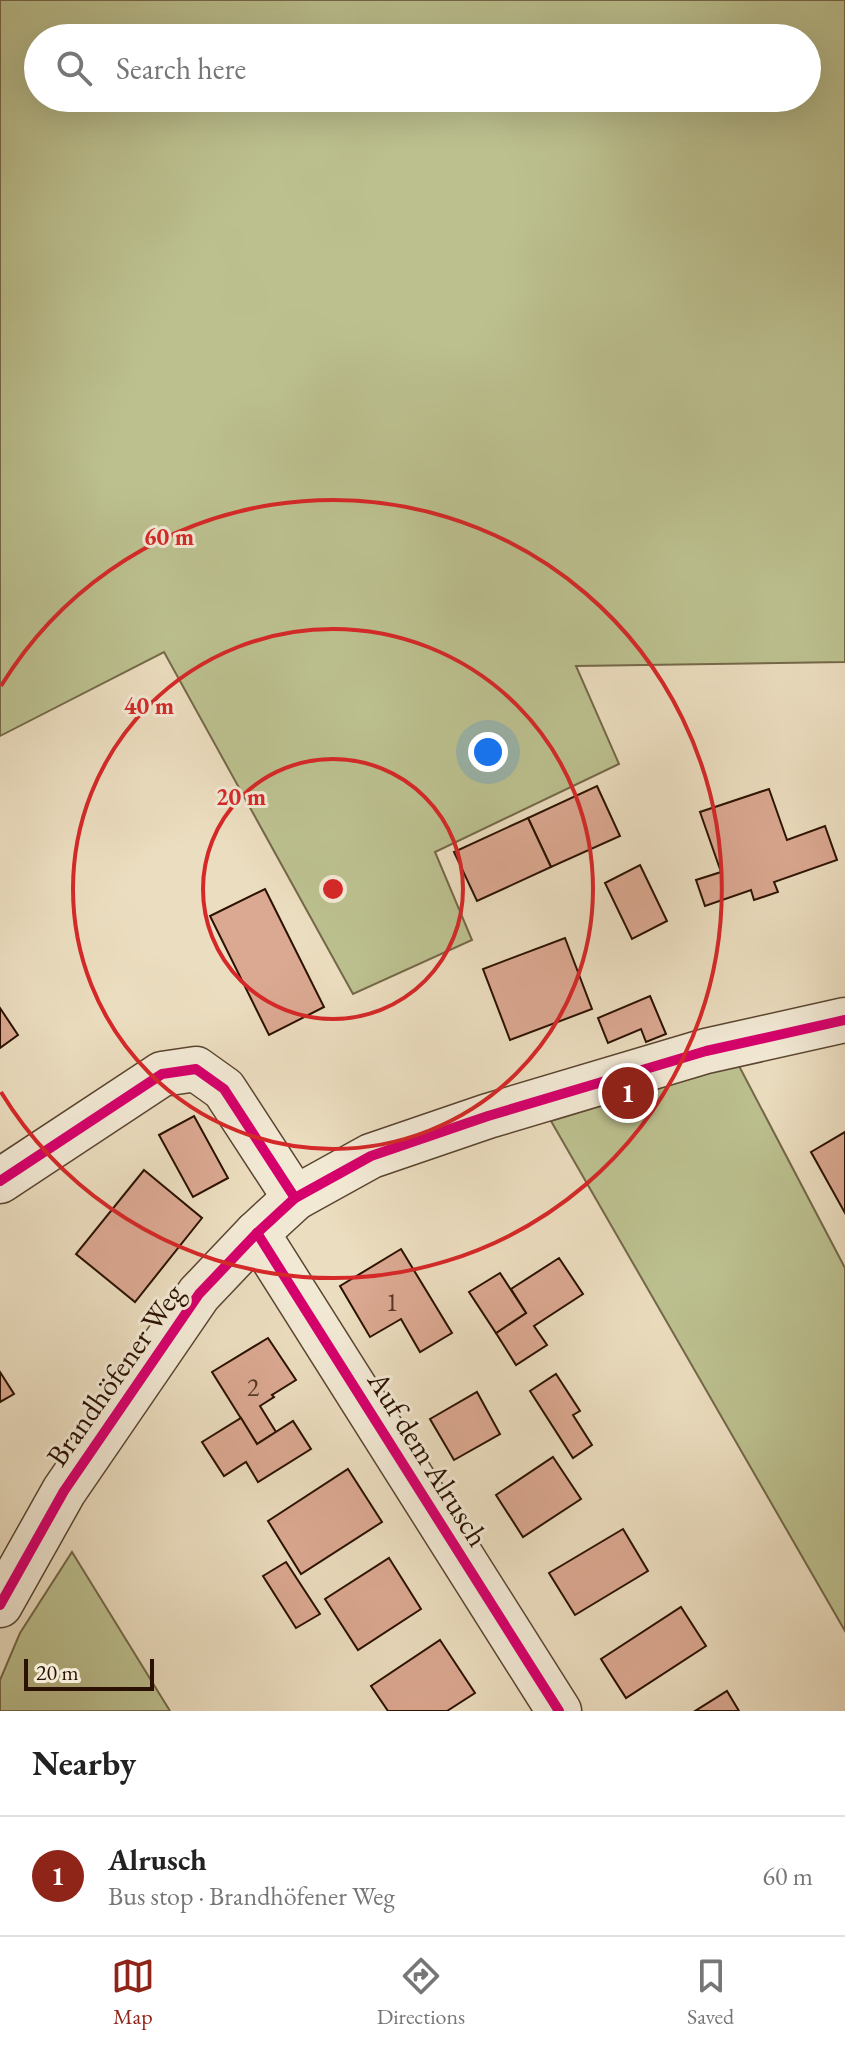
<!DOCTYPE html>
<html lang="en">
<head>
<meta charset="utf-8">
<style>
  body { margin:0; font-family:"EB Garamond",serif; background:#f2f2f2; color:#222 }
  .scale { position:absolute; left:24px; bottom:20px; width:130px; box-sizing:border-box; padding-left:8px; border:4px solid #2b1101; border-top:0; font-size:22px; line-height:28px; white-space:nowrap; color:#2b1101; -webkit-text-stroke:6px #f2e9d5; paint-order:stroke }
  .you { position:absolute; left:488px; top:752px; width:28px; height:28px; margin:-20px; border:6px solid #fff; border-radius:50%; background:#1a73e8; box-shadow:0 0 0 12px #1a73e833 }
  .badge { display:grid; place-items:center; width:52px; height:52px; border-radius:50%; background:#8f2418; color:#fff; font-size:26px; font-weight:700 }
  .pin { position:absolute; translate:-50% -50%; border:4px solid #fff; box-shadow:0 2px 8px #0006 }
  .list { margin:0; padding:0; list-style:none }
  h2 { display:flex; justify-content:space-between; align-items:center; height:104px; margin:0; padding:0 32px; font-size:34px }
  h2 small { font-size:26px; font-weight:400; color:#767676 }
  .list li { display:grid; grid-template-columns:52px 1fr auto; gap:24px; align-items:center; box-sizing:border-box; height:120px; padding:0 32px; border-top:2px solid #e0e0e0 }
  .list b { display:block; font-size:30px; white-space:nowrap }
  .list p { margin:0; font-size:26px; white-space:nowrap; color:#767676 }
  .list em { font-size:26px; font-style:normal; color:#767676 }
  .icon { flex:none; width:44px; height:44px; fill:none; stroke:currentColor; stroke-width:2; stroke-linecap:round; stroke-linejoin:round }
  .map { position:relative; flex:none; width:845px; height:1711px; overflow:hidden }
  .search { position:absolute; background:#fff; box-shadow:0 8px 32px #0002; left:24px; right:24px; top:24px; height:88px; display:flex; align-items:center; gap:20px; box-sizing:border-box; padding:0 28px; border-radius:44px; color:#767676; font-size:30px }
  .sheet { height:224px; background:#fff }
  nav { display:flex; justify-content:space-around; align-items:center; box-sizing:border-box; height:112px; border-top:2px solid #e0e0e0; background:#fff; font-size:22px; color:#767676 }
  nav a { display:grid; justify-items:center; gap:4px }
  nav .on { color:#8f2418 }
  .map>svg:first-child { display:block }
</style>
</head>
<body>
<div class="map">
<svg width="845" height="1711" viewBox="0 0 845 1711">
  <rect width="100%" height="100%" fill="#ebddbf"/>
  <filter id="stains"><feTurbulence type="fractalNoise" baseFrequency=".0025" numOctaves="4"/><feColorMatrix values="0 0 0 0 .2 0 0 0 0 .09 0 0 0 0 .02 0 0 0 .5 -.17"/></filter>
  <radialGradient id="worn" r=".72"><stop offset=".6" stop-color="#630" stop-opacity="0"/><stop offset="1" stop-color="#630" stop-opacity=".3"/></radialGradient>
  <!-- green -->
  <g fill="#bcc08f" stroke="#746848" stroke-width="2" fill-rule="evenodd">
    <path d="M0,0H845V662L576,666L619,764L435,852L472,940L353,994L164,652L0,736ZM38,38H807V98H38Z"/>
    <path d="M738,1064L845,1268V1631L551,1121Z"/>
    <path d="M72,1552L170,1711H0V1680L20,1633Z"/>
  </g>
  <!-- building -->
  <g fill="#dba891" stroke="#2b1101" stroke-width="2">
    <path d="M597,786L620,836L551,867L528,818Z"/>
    <path d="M769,789L787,840L825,826L837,860L774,882L778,892L754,900L751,890L705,906L696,880L721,872L700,812Z"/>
    <path d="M528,818L551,867L477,901L454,852Z"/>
    <path d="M640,865L667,921L632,939L605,883Z"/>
    <path d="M265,889L324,1007L269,1035L210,916Z"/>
    <path d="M565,938L592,1009L510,1040L483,969Z"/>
    <path d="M650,996L666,1034L646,1042L641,1029L608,1043L598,1018Z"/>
    <path d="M0,1008L18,1035L0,1048Z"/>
    <path d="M194,1116L228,1178L193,1197L159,1135Z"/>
    <path d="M845,1132V1213L811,1152Z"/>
    <path d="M144,1170L202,1218L135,1302L76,1254Z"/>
    <path d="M401,1249L452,1333L420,1352L401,1319L370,1337L340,1286Z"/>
    <path d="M559,1258L583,1294L534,1326L547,1345L516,1365L496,1333L526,1313L511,1289Z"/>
    <path d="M500,1273L526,1313L496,1333L469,1292Z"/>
    <path d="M268,1338L296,1380L272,1395L274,1397L260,1406L276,1432L257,1444L212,1372Z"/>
    <path d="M0,1372L14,1394L0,1402Z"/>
    <path d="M556,1374L580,1411L573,1415L592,1445L573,1458L530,1391Z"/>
    <path d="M477,1392L500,1434L454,1460L430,1419Z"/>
    <path d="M241,1418L257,1444L293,1421L311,1449L258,1482L246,1462L224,1476L202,1442Z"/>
    <path d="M553,1457L581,1499L523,1537L496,1495Z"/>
    <path d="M348,1469L382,1522L301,1574L268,1521Z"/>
    <path d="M623,1529L648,1571L575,1615L549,1573Z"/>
    <path d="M389,1558L421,1609L358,1650L325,1599Z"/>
    <path d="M286,1562L320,1614L296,1628L263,1576Z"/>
    <path d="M681,1607L706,1646L626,1698L601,1659Z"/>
    <path d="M440,1640L475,1693L447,1711H388L371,1686Z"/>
    <path d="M727,1691L739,1711H695Z"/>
  </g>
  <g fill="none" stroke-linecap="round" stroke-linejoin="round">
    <defs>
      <g id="minor">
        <path d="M0,1181L162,1074L196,1069L224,1089L295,1198"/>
        <path d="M257,1233L559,1711"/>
        <path d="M0,1605L64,1491L199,1294L257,1233L295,1198L371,1156L488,1116L706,1051L845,1020"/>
      </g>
    </defs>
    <!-- minor casing -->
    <use href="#minor" stroke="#5b4430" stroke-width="47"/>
    <!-- minor -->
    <use href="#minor" stroke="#f2e9d5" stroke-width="44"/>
    <defs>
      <g id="cycleway">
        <path d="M0,1181L162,1074L196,1069L224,1089L295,1198"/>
        <path d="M257,1233L559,1711"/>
        <path d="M0,1605L64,1491L199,1294L257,1233L295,1198L371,1156L488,1116L706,1051L845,1020"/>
      </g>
    </defs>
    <!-- cycleway casing -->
    <use href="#cycleway" stroke="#f2e9d5" stroke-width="15"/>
    <!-- cycleway -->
    <use href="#cycleway" stroke="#d6006c" stroke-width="10"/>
  </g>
  <!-- distance rings -->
  <g fill="none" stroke="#d62828" stroke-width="4">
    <circle cx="333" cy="889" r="130"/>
    <circle cx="333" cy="889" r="260"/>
    <path d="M1 686A389 389 0 1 1 1 1092"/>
  </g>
  <g text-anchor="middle" stroke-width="6" stroke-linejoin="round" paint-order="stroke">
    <!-- number labels -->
    <g font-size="26" fill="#573725">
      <text x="392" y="1311">1</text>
      <text x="253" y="1396">2</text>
    </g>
    <!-- street labels -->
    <g font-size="30" fill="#2b1101" stroke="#f2e9d5">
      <text transform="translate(115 1375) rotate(-55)" y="10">Brandhöfener Weg</text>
      <text transform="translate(428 1459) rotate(58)" y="10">Auf dem Alrusch</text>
    </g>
  </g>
  <circle cx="333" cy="889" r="12" fill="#d62828" stroke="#f2e9d5" stroke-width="4"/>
  <g font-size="24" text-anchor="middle" font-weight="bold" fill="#d62828" stroke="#f2e9d5" stroke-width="6" stroke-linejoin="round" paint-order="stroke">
    <text x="169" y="545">60 m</text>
    <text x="149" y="714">40 m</text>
    <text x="241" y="805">20 m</text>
  </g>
  <rect width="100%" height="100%" filter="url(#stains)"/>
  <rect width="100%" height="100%" fill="url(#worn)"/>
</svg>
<div class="scale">20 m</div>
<div class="you"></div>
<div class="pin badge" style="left:628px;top:1093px">1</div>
<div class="search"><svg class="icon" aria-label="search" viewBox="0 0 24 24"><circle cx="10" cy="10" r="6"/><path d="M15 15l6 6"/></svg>Search here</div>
</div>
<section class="sheet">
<h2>Nearby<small></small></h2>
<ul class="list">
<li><span class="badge">1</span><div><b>Alrusch</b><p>Bus stop · Brandhöfener Weg</p></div><em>60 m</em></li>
</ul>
</section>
<nav>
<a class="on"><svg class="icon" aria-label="map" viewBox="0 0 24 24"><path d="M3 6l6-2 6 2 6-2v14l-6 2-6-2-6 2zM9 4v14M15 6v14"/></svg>Map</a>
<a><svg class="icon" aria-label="directions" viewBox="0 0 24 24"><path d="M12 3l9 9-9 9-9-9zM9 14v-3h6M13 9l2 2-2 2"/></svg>Directions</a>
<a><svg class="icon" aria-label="saved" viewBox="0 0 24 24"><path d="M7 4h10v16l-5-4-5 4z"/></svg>Saved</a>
</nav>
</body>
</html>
